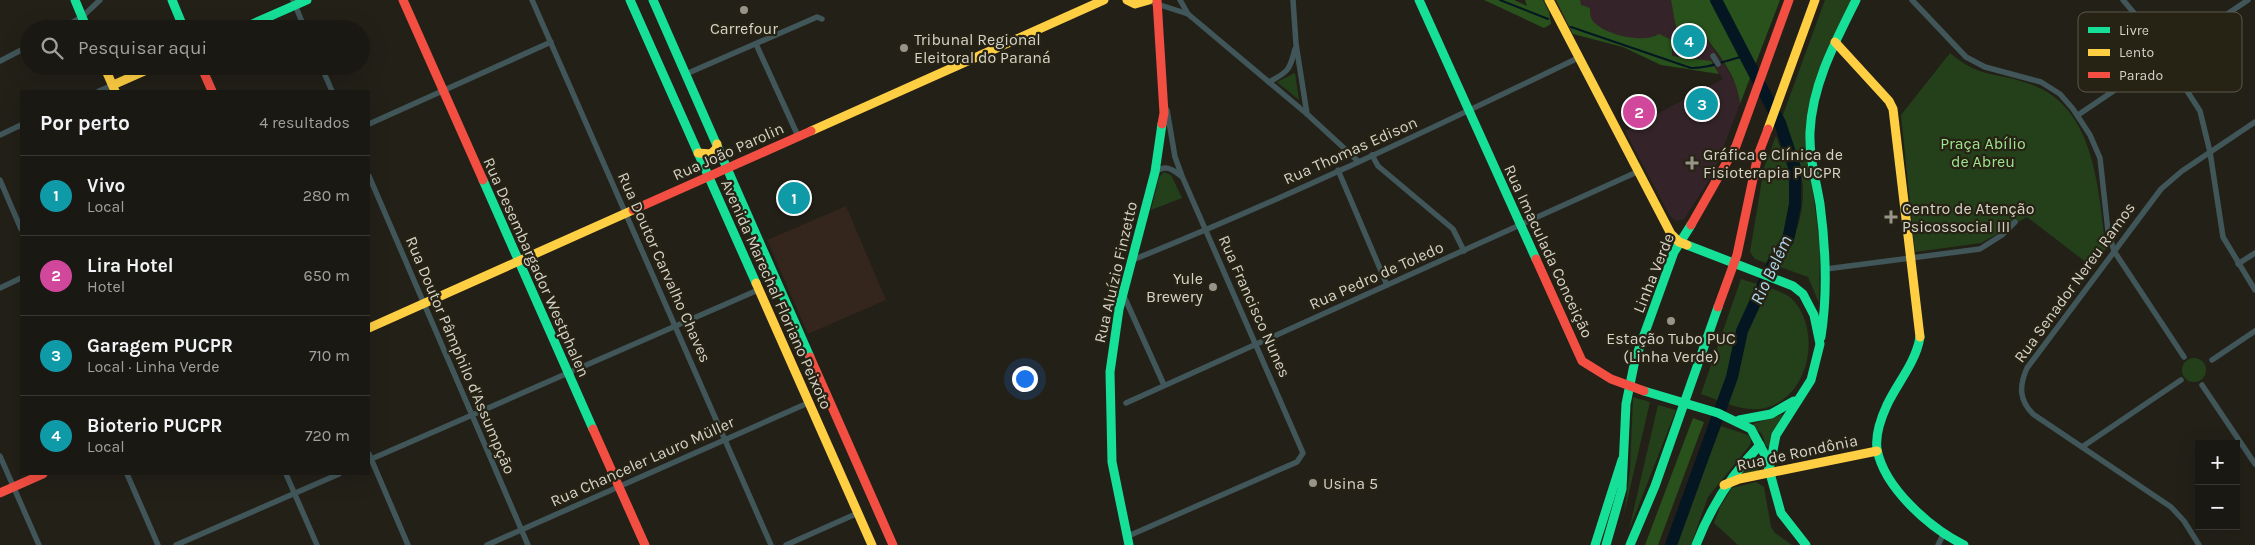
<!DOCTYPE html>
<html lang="pt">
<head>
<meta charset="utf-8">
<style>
  body { margin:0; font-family:Karla,sans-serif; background:#23211b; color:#f1f3f6 }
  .controls { position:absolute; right:15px; bottom:15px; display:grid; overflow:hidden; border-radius:0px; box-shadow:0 5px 20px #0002 }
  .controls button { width:45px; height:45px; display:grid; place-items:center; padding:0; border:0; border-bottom:1px solid #383732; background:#1a1812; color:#f1f3f6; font:25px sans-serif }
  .you { position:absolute; left:1024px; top:378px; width:18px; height:18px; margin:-12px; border:4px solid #fff; border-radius:50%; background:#1a73e8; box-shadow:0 0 0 8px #1a73e833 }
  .badge { display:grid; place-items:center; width:32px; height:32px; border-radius:50%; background:#7c3aed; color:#fff; font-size:16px; font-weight:700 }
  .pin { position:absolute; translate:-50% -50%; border:2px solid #fff; box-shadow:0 1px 5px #0006 }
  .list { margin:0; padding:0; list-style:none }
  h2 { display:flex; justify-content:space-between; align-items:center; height:65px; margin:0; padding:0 20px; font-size:21px }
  h2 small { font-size:16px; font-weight:400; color:#9fa09f }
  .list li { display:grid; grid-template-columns:32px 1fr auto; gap:15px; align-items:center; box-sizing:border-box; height:80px; padding:0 20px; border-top:1px solid #383732 }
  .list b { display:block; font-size:19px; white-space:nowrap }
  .list p { margin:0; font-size:16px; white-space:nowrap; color:#9fa09f }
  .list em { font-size:16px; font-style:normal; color:#9fa09f }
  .icon { flex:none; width:28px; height:28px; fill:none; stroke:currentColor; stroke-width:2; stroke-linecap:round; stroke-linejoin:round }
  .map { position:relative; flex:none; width:2255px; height:545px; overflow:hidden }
  .search { position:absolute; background:#1a1812; box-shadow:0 5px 20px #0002; left:20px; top:20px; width:350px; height:55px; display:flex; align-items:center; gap:12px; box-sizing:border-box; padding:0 18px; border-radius:28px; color:#9fa09f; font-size:19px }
  .panel { position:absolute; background:#1a1812; box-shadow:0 5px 20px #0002; left:20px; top:90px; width:350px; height:385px; border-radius:0px }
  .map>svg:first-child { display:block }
</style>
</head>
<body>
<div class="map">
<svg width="2255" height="545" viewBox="0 0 2255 545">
  <rect width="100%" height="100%" fill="#232018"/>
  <!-- industrial -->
  <path fill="#34251d" d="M846,206L886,300L808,334L767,240Z"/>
  <!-- education -->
  <path fill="#342429" d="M1555,0H1671L1677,32L1700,30L1725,65L1739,90L1740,104L1713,174L1684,219L1676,221L1670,216L1625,131L1723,79L1711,61H1680L1566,23Z"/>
  <!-- green -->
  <g fill="#23401a">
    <path d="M1825,0H1851L1832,39L1818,76L1806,137L1820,246L1819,303L1808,277L1780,267C1796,239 1809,203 1800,170C1796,154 1787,138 1780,123Z"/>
    <path d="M1950,53C1979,78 1995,72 2027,83C2096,104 2098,190 2106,249L2091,266L2027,217L1981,243L1915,252L1901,115Z"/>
    <path d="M1295,73L1299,100L1277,82Z"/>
    <path d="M1776,136L1793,182L1783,235L1766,263L1755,259L1750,252L1764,168Z"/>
    <path d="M1164,172L1171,175L1182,198L1151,210L1159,177Z"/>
    <path d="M1741,279C1753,283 1782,290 1791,298C1824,330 1809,402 1760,409C1739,411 1719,400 1701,394Z"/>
    <circle cx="2194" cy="370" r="12"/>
    <path d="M1633,397L1650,402L1624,514L1630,470Z"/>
    <path d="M1658,405L1676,410L1629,530Z"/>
    <path d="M1783,414L1769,447L1766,446L1762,434L1752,426L1753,424Z"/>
    <path d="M1721,426L1748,435L1751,440L1750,445L1708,497L1691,545H1674Z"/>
    <path d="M1755,457L1758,471L1735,475Z"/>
    <path d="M1756,482L1764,487L1771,527L1775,533L1792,545H1738L1714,523L1720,507L1732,488Z"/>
  </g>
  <!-- forest -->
  <g fill="#28511b">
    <path d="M1484,0H1514L1527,6L1525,0H1543L1549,12L1551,24L1544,28Z"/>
    <path d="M1556,0H1580L1581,5L1590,8C1590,12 1590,16 1592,20C1603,35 1644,44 1659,34L1672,40V56L1711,61L1719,74L1661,65L1623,47L1573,34Z"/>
    <path d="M1671,0H1780L1740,104C1738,76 1717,52 1700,30L1677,33Z"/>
    <path d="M1693,418L1704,422L1658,545H1645Z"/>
  </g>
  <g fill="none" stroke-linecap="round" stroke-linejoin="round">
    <!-- stream -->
    <g stroke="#031621" stroke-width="2">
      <path d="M1500,0L1548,19"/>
      <path d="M1571,27L1691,68C1710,69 1727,59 1746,56"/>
    </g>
    <!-- river -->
    <path stroke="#031621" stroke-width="12" d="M1671,545L1732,377L1742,331L1776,257L1788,240L1795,205V168L1780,123L1716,0"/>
    <!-- street -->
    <g stroke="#415659" stroke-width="5.5">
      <path d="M293,0L305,29"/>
      <path d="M532,0L771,545"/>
      <path d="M1180,0L1188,14L1307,114L1358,161"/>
      <path d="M1293,0L1296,44L1307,114"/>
      <path d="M1912,0L1966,57L1985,67L2041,82L2060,94L2073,109L2090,135L2100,158L2108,231L2114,251L2184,357"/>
      <path d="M2123,0L2145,26L2200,111L2210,152L2223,237L2255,290"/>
      <path d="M1154,3L1188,14"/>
      <path d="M61,29L82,17L100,0"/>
      <path d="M756,44L798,136"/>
      <path d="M1713,56L1718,64"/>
      <path d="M0,61L29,46"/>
      <path d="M321,66L332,91"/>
      <path d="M686,74L817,17L822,19"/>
      <path d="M1269,82C1288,72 1290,70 1295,49"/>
      <path d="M99,91L113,85"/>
      <path d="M2078,115L2248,0"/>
      <path d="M369,124L551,42"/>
      <path d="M0,135L21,125"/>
      <path d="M1372,155L1378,166L1453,229L1464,251"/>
      <path d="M1338,170L1387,285"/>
      <path d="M1155,172C1166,165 1171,168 1181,176"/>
      <path d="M369,176L528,545"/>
      <path d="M0,180L21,229"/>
      <path d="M1130,261C1282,200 1431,129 1578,58"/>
      <path d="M2238,264L2255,253"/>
      <path d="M1826,269L1980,249L2002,235L2015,222"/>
      <path d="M0,288L21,278"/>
      <path d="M1123,294L1164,385"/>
      <path d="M2212,360L2255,331"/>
      <path d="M2202,385L2255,464"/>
      <path d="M1126,403L1637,172"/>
      <path d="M2082,447L2181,380"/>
      <path d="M369,454L408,545"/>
      <path d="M0,456L39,545"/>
      <path d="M369,460L758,290"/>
      <path d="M127,474L158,545"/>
      <path d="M286,474L317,545"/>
      <path d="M1126,537L1297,462L1303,453L1182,176L1175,157L1167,110"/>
      <path d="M176,545L339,474"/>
      <path d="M487,545L808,403"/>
      <path d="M786,545L858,513"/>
      <path d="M1938,545L1943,535"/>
      <path d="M2199,545L2184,521L2171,507L2033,414C2019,400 2019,386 2027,368L2161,189L2182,171L2255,122"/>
    </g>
    <!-- fast -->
    <g stroke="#16e098" stroke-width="9">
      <path d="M75,0L87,29"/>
      <path d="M172,0L184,29"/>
      <path d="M630,0L756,283"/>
      <path d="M653,0L810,357"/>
      <path d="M1419,0L1536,259"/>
      <path d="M241,29L307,0"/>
      <path d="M483,180L593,429"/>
      <path d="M1687,245L1793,286L1803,294L1814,315L1820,344L1811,380L1776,435L1769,470"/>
      <path d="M1821,337C1828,292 1826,249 1820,204C1816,180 1809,157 1810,132C1812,85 1835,42 1856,0"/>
      <path d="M1920,337C1916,362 1898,382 1887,405C1881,418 1875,434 1877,449C1884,488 1930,528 1964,545"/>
      <path d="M1644,391L1718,413L1751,429L1765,455L1781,513L1806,545"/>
      <path d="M1739,420L1771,414L1794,401"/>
      <path d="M1129,545L1112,462L1110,372L1119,309L1155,172L1162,124"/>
      <path d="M1595,545L1622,460"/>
      <path d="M1606,545L1622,489L1626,404L1635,360L1674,252L1691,225"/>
      <path d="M1630,545L1655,486L1718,307"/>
      <path d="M1696,545C1711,506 1731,475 1760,445"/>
    </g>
    <!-- slow -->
    <g stroke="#ffcf43" stroke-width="9">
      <path d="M1127,0L1135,4L1149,0"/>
      <path d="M1549,0L1671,234L1679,242L1687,245"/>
      <path d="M1835,42L1889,101L1893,109L1920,337"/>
      <path d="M104,66L115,91"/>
      <path d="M113,85L156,66"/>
      <path d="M1768,129L1815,0"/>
      <path d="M811,131L1104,0"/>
      <path d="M698,153L711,154L717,148V144"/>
      <path d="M756,283L872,545"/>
      <path d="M369,328L633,210"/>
      <path d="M1724,485L1739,479L1877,451"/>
    </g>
    <!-- jam -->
    <g stroke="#f24e42" stroke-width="9">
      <path d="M403,0L483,180"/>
      <path d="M1157,0L1164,113L1162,124"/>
      <path d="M201,66L212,91"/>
      <path d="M633,210L811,131"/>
      <path d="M1691,225L1736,146L1789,0"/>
      <path d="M1536,259L1582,361L1611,379L1644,391"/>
      <path d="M1718,307L1737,255L1758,155L1768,129"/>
      <path d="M810,357L893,545"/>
      <path d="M593,429L645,545"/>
      <path d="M0,493L43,474"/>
    </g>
  </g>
  <!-- markers -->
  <g fill="#97948a" stroke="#272314" stroke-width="2">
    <circle cx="744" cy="10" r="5"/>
    <circle cx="904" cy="48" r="5"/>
    <path d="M1689.5 155.5h5v5h5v5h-5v5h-5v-5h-5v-5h5z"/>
    <path d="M1888.5 209.5h5v5h5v5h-5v5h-5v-5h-5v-5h5z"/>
    <circle cx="1213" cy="287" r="5"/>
    <circle cx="1671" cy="321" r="5"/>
    <circle cx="1313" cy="483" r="5"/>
  </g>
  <g text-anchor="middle" stroke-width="4.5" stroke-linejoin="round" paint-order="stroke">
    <!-- poi labels -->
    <g font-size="16" fill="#d5d2c8" stroke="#272314" text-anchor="start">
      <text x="744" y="34" text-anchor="middle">Carrefour</text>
      <text x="914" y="45">Tribunal Regional<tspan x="914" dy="18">Eleitoral do Paraná</tspan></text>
      <text x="1703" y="160">Gráfica e Clínica de<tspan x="1703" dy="18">Fisioterapia PUCPR</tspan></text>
      <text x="1902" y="214">Centro de Atenção<tspan x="1902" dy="18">Psicossocial III</tspan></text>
      <text x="1203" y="284" text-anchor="end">Yule<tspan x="1203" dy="18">Brewery</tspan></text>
      <text x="1671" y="344" text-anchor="middle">Estação Tubo PUC<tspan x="1671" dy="18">(Linha Verde)</tspan></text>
      <text x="1323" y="489">Usina 5</text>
    </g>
    <!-- park labels -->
    <g font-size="16" fill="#9ee48d" stroke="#272314">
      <text x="1983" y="149">Praça Abílio<tspan x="1983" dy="18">de Abreu</tspan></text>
    </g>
    <!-- street labels -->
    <g font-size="16" fill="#d5d2c8" stroke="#272314">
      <text transform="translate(1350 150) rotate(-24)" y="6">Rua Thomas Edison</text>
      <text transform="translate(728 151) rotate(-24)" y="6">Rua João Parolin</text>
      <text transform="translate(1549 251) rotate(65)" y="6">Rua Imaculada Conceição</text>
      <text transform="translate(537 267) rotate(66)" y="6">Rua Desembargador Westphalen</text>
      <text transform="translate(665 267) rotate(66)" y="6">Rua Doutor Carvalho Chaves</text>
      <text transform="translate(1115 272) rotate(-77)" y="6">Rua Aluízio Finzetto</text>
      <text transform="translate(1653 273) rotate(-68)" y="6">Linha Verde</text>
      <text transform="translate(1376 275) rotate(-24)" y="6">Rua Pedro de Toledo</text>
      <text transform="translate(2074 282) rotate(-54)" y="6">Rua Senador Nereu Ramos</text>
      <text transform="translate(777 294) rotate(66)" y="6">Avenida Marechal Floriano Peixoto</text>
      <text transform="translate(1255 306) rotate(66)" y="6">Rua Francisco Nunes</text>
      <text transform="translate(461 355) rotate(67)" y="6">Rua Doutor Pâmphilo d'Assumpção</text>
      <text transform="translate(1797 452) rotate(-12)" y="6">Rua de Rondônia</text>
      <text transform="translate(642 461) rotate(-24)" y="6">Rua Chanceler Lauro Müller</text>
    </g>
    <!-- water labels -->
    <g font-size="18" font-style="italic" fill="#b2d9f3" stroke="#272314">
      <text transform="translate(1771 270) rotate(-65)" y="6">Rio Belém</text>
    </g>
  </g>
  <!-- legend -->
  <rect x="2078" y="12" width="164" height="80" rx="8" fill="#272314" stroke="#5b584a" stroke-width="1"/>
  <rect x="2088" y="27" width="22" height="6" fill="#16e098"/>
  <rect x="2088" y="49" width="22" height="7" fill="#ffcf43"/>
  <rect x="2088" y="72" width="22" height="6" fill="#f24e42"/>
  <g font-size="14" fill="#d5d2c8">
    <text x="2119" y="35">Livre</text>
    <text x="2119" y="57">Lento</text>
    <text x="2119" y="80">Parado</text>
  </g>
</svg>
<div class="controls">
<button>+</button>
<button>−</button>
</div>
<div class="you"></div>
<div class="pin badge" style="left:794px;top:198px;background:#0f9aa8">1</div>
<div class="pin badge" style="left:1639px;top:112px;background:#d1479c">2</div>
<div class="pin badge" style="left:1702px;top:104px;background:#0f9aa8">3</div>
<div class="pin badge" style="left:1689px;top:41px;background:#0f9aa8">4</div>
<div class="search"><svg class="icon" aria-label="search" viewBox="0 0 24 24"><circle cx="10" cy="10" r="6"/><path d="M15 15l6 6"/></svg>Pesquisar aqui</div>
<section class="panel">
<h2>Por perto<small>4 resultados</small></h2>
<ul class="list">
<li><span class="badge" style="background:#0f9aa8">1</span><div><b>Vivo</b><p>Local</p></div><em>280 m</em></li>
<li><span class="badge" style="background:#d1479c">2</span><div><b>Lira Hotel</b><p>Hotel</p></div><em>650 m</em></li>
<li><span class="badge" style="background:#0f9aa8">3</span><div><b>Garagem PUCPR</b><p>Local · Linha Verde</p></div><em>710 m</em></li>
<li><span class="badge" style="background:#0f9aa8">4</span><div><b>Bioterio PUCPR</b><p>Local</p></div><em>720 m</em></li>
</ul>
</section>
</div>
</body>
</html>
